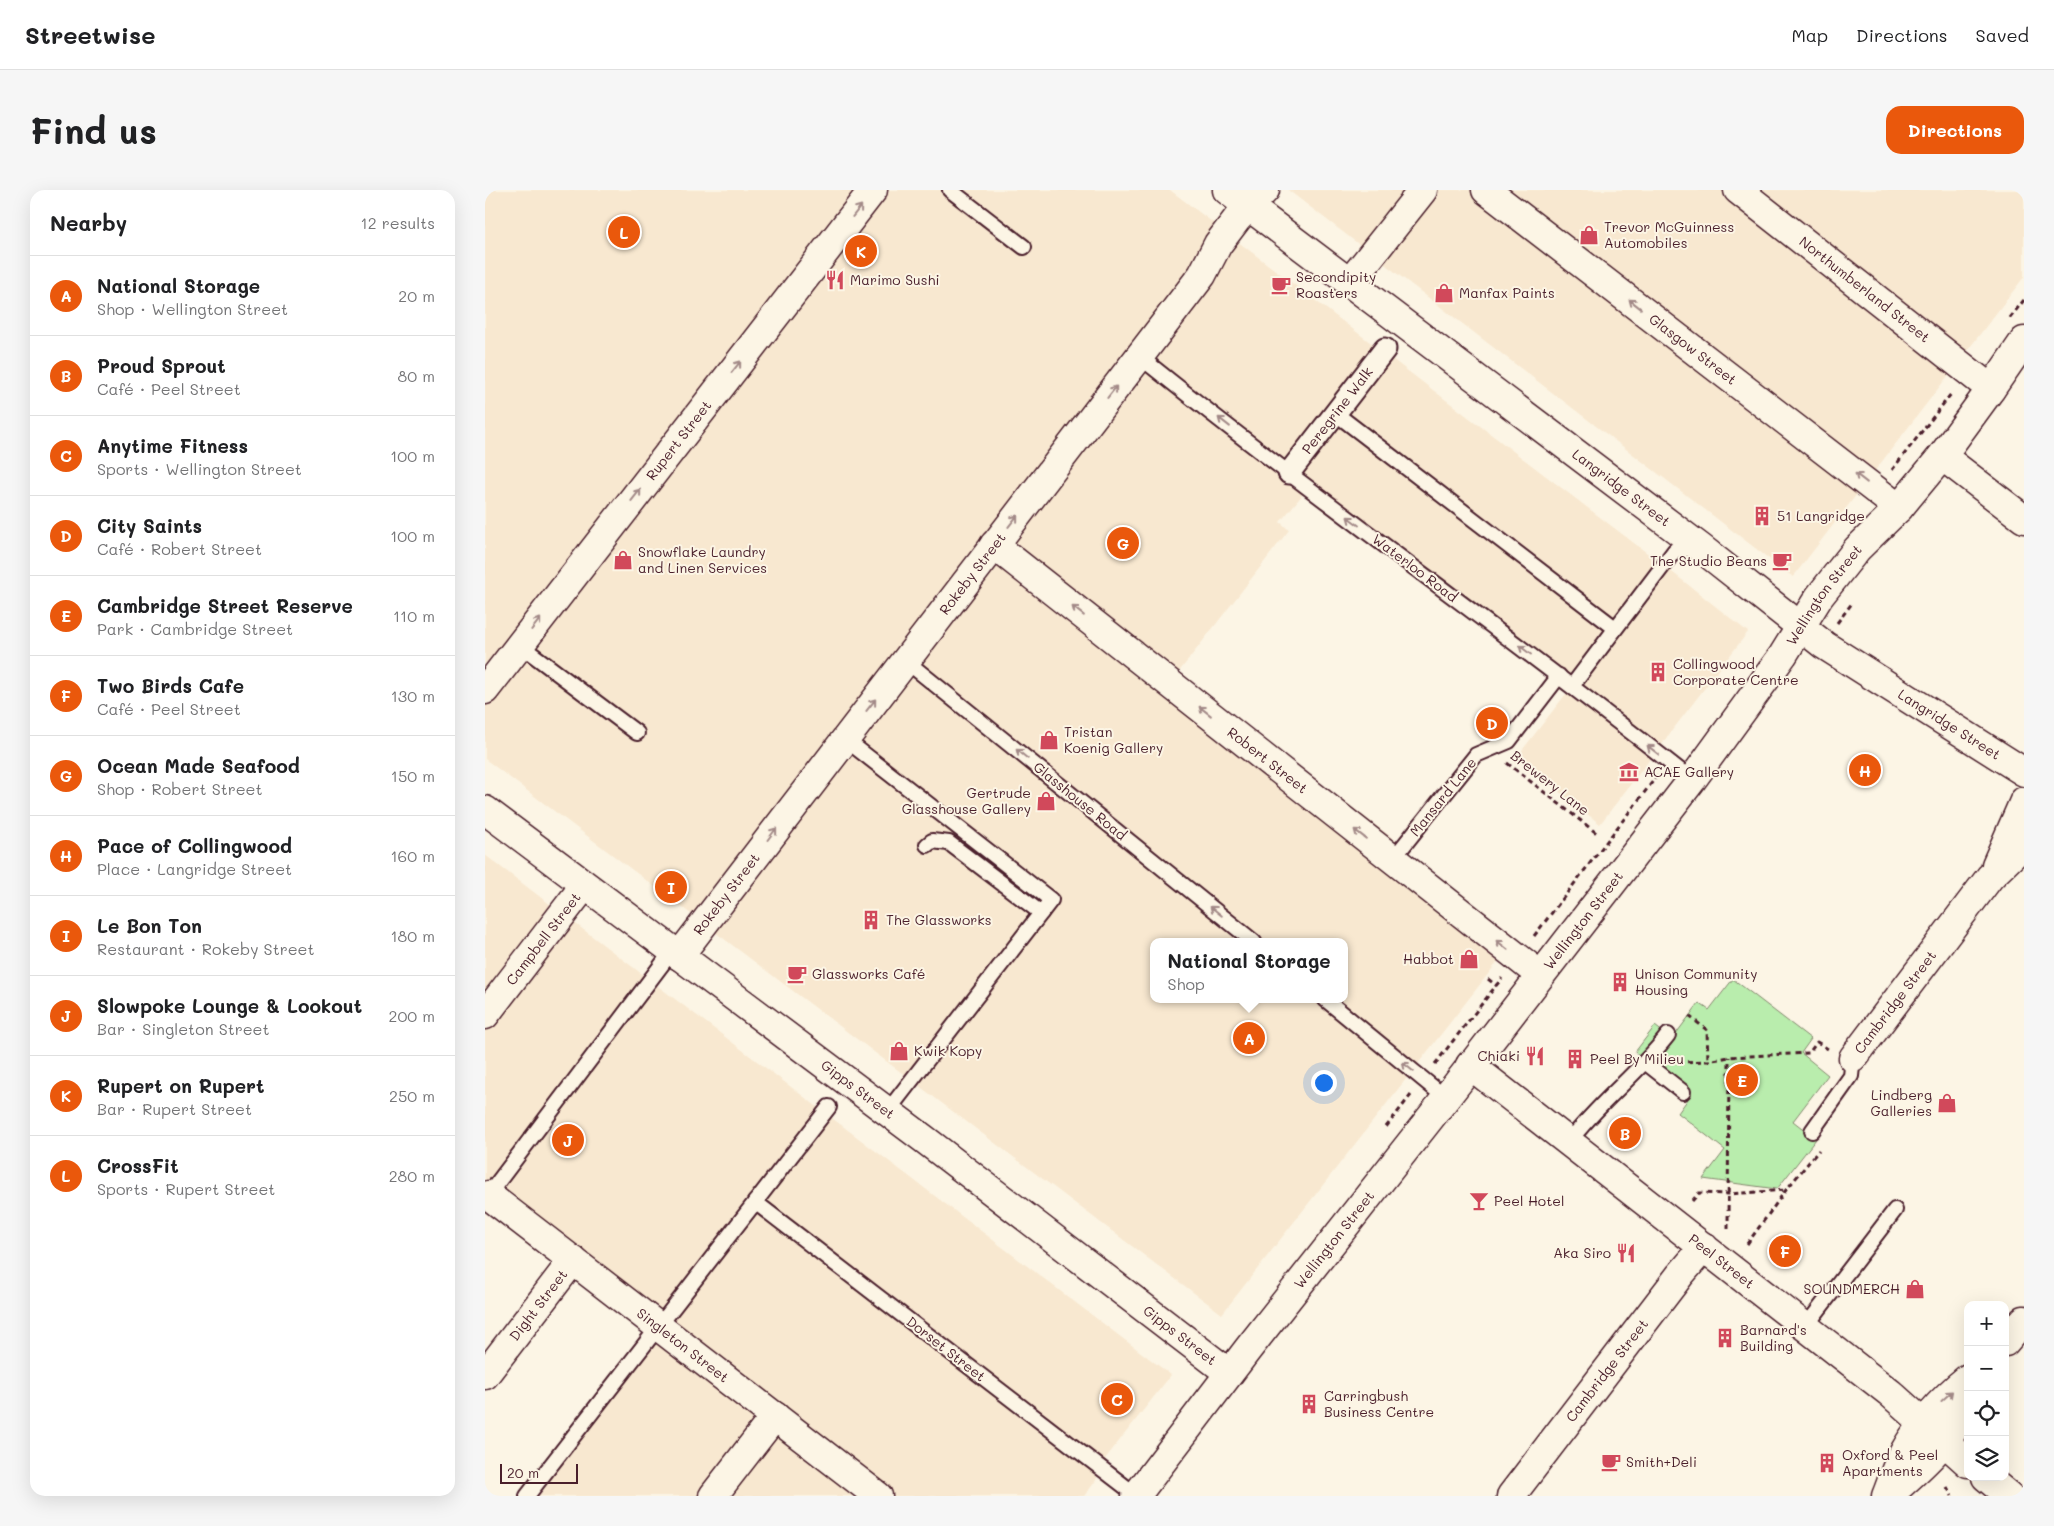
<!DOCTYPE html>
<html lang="en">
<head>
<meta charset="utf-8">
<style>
  body { margin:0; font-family:Mali,sans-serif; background:#f6f6f6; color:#202124 }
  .controls { position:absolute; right:15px; bottom:15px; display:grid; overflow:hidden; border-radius:10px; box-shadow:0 5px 20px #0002 }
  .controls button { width:45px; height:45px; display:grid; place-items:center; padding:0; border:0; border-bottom:1px solid #e0e0e0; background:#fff; color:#202124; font:25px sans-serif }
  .scale { position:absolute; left:15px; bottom:12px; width:78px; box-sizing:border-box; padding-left:5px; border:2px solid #4a1f2b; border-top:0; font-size:14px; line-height:18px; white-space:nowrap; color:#4a1f2b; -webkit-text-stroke:4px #fcf5e5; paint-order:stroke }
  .you { position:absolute; left:838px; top:892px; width:18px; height:18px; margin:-12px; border:4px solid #fff; border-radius:50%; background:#1a73e8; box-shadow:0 0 0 8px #1a73e833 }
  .badge { display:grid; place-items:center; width:32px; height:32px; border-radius:50%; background:#ea580c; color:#fff; font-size:16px; font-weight:700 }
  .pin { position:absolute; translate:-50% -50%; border:2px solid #fff; box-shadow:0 1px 5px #0006 }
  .popup { position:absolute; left:665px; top:748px; width:198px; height:65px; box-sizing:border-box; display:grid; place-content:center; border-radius:10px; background:#fff; filter:drop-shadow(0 1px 4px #0005); font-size:16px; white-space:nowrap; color:#757577 }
  .popup b { font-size:19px; color:#202124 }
  .popup::after { content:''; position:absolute; left:50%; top:100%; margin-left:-10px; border:10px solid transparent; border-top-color:#fff }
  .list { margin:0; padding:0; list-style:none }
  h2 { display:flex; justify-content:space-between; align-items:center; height:65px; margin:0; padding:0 20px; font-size:21px }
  h2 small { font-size:16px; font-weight:400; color:#757577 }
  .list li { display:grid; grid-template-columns:32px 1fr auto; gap:15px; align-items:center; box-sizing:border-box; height:80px; padding:0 20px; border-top:1px solid #e0e0e0 }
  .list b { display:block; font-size:19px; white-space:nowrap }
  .list p { margin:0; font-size:16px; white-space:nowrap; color:#757577 }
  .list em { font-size:16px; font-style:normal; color:#757577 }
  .icon { flex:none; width:28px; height:28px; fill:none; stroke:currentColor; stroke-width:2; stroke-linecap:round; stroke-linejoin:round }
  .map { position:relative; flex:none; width:1539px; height:1306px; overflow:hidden; border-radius:15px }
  header { display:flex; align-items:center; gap:30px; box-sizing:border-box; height:70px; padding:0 25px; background:#fff; border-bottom:1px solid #e0e0e0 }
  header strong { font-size:24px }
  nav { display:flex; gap:28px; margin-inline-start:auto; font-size:18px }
  .intro { display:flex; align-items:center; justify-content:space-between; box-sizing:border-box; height:120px; padding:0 30px }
  h1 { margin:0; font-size:35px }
  .button { padding:12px 22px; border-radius:15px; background:#ea580c; color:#fff; font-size:18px; font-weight:700 }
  main { display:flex; gap:30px; padding:0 30px }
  aside { flex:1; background:#fff; border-radius:15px; box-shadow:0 5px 20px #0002 }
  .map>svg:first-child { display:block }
</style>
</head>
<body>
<header>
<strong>Streetwise</strong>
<nav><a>Map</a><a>Directions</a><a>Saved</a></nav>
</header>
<div class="intro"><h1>Find us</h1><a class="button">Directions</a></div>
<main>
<aside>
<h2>Nearby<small>12 results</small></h2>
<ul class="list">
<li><span class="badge">A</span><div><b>National Storage</b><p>Shop · Wellington Street</p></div><em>20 m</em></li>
<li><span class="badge">B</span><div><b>Proud Sprout</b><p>Café · Peel Street</p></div><em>80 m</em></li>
<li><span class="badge">C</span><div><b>Anytime Fitness</b><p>Sports · Wellington Street</p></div><em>100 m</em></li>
<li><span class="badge">D</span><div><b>City Saints</b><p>Café · Robert Street</p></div><em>100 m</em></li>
<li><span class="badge">E</span><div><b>Cambridge Street Reserve</b><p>Park · Cambridge Street</p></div><em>110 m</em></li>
<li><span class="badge">F</span><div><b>Two Birds Cafe</b><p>Café · Peel Street</p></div><em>130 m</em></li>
<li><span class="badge">G</span><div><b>Ocean Made Seafood</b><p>Shop · Robert Street</p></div><em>150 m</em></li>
<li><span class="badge">H</span><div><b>Pace of Collingwood</b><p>Place · Langridge Street</p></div><em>160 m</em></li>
<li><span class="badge">I</span><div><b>Le Bon Ton</b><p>Restaurant · Rokeby Street</p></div><em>180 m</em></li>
<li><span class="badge">J</span><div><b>Slowpoke Lounge &amp; Lookout</b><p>Bar · Singleton Street</p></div><em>200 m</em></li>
<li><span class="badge">K</span><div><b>Rupert on Rupert</b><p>Bar · Rupert Street</p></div><em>250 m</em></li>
<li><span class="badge">L</span><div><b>CrossFit</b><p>Sports · Rupert Street</p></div><em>280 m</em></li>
</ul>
</aside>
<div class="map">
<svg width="1539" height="1306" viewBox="0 0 1539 1306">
  <rect width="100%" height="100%" fill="#fcf5e5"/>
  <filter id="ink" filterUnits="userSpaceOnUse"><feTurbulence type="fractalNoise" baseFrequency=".02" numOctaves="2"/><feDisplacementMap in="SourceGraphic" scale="10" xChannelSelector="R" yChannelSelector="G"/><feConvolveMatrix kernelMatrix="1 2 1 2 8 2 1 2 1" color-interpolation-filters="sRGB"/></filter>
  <g filter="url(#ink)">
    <!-- built -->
    <g fill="#f8e8d0" fill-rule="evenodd">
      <path d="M0,0H685L1187,382L1263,442L1115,634L1031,568L1091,491L898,343L818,304L800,326L795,332L804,340L693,483L911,651L908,655L1029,751L737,1124L0,569ZM669,752H859V809H669Z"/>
      <path d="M803,0H1539V87L1308,387Z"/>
      <path d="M0,665L686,1185L620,1269L610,1292L599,1306H39L173,1132L0,1000Z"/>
    </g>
    <!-- green -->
    <path fill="#b9edad" stroke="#82866c" d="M1248,789L1326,849L1316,863L1343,885L1308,931L1331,949L1292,999L1218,989L1240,960L1193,923L1203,909L1184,895L1179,896L1150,862L1170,836L1187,849L1214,813L1224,820Z"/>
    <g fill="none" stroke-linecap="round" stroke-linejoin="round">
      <defs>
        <g id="service">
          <path d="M465,0L539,57"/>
          <path d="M654,166C835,312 1025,445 1207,590"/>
          <path d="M850,223L1130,438"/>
          <path d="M35,455L152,543"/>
          <path d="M421,471L769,752"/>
          <path d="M1087,496L1190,360L1214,358"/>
          <path d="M360,549L566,710L556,723"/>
          <path d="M908,669L991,565L1024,551L1074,486"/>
          <path d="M840,809L961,908"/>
          <path d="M1160,872L1198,902"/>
          <path d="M402,922L556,723L464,653L447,651L442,655"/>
          <path d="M1327,941L1366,886L1368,868"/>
          <path d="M1084,952C1113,913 1153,884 1183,845"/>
          <path d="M1,1008L187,761"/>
          <path d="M270,1012L651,1305"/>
          <path d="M1321,1136L1410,1020"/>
          <path d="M42,1306L344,917"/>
        </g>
        <g id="pedestrian">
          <path id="s1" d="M804,283L900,159"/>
        </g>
        <g id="minor">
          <path id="s2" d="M1001,0L1414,318"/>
          <path id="s3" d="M1253,0L1506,199"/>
          <path d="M865,92L938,0"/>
          <path d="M1457,266L1539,329"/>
          <path id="s4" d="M509,355L1055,785"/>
          <path id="s5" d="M0,500L388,0"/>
          <path d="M1511,675L1539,611"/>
          <path id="s6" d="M194,766L717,85L733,54L752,29L780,0"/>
          <path id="s7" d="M0,825L99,696"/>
          <path id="s8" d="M1368,868L1505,687L1539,654"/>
          <path id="s9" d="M985,875L1405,1203L1483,1273"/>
          <path id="s10" d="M3,1005L393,1306"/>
          <path d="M1520,1152L1539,1130"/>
          <path id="s11" d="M0,1185L88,1070"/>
          <path d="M1501,1287L1524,1306"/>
          <path d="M228,1306L290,1226"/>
          <path id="s12" d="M1026,1306L1195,1085L1219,1057"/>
          <path d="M1401,1306C1407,1292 1411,1275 1419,1262C1435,1233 1457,1209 1483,1188"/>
          <path d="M1403,1306C1433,1280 1464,1253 1483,1216"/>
        </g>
        <g id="tertiary">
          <path id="s13" d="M742,0L1216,358L1339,455L1539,582"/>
          <path id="s14" d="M0,620L439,949L744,1183"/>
          <path id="s15" d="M651,1306L763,1159L961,908L1207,590L1298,465L1334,407L1372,359L1414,318L1457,266L1506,199L1539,151"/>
        </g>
      </defs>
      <!-- service casing -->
      <use href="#service" stroke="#4a1f2b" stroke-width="18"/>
      <!-- pedestrian casing -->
      <use href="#pedestrian" stroke="#4a1f2b" stroke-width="25"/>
      <!-- minor casing -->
      <use href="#minor" stroke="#4a1f2b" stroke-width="31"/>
      <!-- tertiary casing -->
      <use href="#tertiary" stroke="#4a1f2b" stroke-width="31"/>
      <!-- path -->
      <g stroke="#4a1f2b" stroke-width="3" stroke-dasharray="5 4" stroke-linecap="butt">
        <path d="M1525,128L1539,110"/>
        <path d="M1407,280L1466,204"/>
        <path d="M1352,433L1368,412"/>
        <path d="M1022,573L1114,645"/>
        <path d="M1049,746L1172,586"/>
        <path d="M1003,789L1012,796"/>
        <path d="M1204,826L1222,840L1223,871"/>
        <path d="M1193,872L1223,871L1244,867L1324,863L1332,852L1343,859"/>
        <path d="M950,874L1017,788"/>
        <path d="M901,937L926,905"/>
        <path d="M1207,1011L1214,1003L1244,1004L1301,1000"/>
        <path d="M1243,1039L1244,867"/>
        <path d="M1262,1054L1301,1000L1334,960"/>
        <path d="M1462,1297L1467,1306"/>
      </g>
      <!-- service -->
      <use href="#service" stroke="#fcf5e5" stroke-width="14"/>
      <!-- pedestrian -->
      <use href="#pedestrian" stroke="#fcf5e5" stroke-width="21"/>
      <!-- minor -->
      <use href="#minor" stroke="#fcf5e5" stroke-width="28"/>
      <!-- tertiary -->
      <use href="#tertiary" stroke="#fcf5e5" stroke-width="28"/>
    </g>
    <!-- one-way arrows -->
    <defs><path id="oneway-shaft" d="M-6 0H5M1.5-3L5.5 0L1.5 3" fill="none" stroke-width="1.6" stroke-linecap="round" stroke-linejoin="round" transform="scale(1.25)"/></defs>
    <g stroke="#a38a88">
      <use href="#oneway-shaft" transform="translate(372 21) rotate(-52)"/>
      <use href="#oneway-shaft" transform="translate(1150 114) rotate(-142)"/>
      <use href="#oneway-shaft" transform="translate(251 177) rotate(-52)"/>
      <use href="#oneway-shaft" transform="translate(627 202) rotate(-52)"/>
      <use href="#oneway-shaft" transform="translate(739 232) rotate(-142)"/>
      <use href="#oneway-shaft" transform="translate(1376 288) rotate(-142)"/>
      <use href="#oneway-shaft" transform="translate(151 305) rotate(-52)"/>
      <use href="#oneway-shaft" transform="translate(528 331) rotate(-52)"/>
      <use href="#oneway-shaft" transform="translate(868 331) rotate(-143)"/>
      <use href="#oneway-shaft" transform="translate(593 421) rotate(-142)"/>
      <use href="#oneway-shaft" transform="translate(51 434) rotate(-52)"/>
      <use href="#oneway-shaft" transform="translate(1040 460) rotate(-143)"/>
      <use href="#oneway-shaft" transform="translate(386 515) rotate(-52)"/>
      <use href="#oneway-shaft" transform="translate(720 521) rotate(-142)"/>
      <use href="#oneway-shaft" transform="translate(1168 560) rotate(-142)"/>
      <use href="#oneway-shaft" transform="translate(537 564) rotate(-141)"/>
      <use href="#oneway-shaft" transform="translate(287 644) rotate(-53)"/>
      <use href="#oneway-shaft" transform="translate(875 644) rotate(-142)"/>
      <use href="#oneway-shaft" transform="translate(731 721) rotate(-141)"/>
      <use href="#oneway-shaft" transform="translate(1017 755) rotate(-142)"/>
      <use href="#oneway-shaft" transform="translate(923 877) rotate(-141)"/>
      <use href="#oneway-shaft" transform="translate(1462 1206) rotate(-42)"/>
    </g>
  </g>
  <!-- icons -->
  <defs>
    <symbol id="shop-bare" viewBox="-9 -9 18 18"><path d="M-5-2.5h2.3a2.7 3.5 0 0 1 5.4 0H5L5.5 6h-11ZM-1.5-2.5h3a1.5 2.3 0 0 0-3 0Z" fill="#d1495b" stroke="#fcf5e5" stroke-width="2.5" paint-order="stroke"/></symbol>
    <symbol id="restaurant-bare" viewBox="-9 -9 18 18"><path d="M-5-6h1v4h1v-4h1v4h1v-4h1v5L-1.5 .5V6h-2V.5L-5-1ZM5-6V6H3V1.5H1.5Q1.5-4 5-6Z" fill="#d1495b" stroke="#fcf5e5" stroke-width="2.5" paint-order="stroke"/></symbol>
    <symbol id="cafe-bare" viewBox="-9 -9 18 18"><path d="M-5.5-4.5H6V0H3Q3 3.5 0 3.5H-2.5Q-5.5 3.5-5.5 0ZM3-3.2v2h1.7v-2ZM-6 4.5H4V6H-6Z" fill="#d1495b" stroke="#fcf5e5" stroke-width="2.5" paint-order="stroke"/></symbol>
    <symbol id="building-bare" viewBox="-9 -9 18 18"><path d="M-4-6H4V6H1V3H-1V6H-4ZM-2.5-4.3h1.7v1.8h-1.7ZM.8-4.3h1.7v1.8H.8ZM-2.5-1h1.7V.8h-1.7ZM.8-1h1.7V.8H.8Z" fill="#d1495b" stroke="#fcf5e5" stroke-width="2.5" paint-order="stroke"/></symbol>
    <symbol id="museum-bare" viewBox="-9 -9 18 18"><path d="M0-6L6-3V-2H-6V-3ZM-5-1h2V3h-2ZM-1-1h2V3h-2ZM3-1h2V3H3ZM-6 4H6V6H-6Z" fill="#d1495b" stroke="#fcf5e5" stroke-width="2.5" paint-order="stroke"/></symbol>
    <symbol id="bar-bare" viewBox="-9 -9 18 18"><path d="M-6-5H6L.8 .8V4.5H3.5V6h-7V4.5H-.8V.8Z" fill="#d1495b" stroke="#fcf5e5" stroke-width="2.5" paint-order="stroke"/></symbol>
  </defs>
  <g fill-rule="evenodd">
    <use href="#shop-bare" x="1090" y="31" width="28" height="28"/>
    <use href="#restaurant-bare" x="336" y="76" width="28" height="28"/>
    <use href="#cafe-bare" x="782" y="81" width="28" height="28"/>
    <use href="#shop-bare" x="945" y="89" width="28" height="28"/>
    <use href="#building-bare" x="1263" y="312" width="28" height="28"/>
    <use href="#shop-bare" x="124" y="356" width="28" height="28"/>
    <use href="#cafe-bare" x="1283" y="357" width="28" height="28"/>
    <use href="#building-bare" x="1159" y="468" width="28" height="28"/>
    <use href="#shop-bare" x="550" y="536" width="28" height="28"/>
    <use href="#museum-bare" x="1130" y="568" width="28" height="28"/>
    <use href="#shop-bare" x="547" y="597" width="28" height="28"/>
    <use href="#building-bare" x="372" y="716" width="28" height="28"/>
    <use href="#shop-bare" x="970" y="755" width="28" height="28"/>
    <use href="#cafe-bare" x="298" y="770" width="28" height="28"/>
    <use href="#building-bare" x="1121" y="778" width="28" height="28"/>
    <use href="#shop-bare" x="400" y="847" width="28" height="28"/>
    <use href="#restaurant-bare" x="1036" y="852" width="28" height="28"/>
    <use href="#building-bare" x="1076" y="855" width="28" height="28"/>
    <use href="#shop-bare" x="1448" y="899" width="28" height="28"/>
    <use href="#bar-bare" x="980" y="997" width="28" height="28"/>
    <use href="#restaurant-bare" x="1127" y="1049" width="28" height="28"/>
    <use href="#shop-bare" x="1416" y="1085" width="28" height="28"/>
    <use href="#building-bare" x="1226" y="1134" width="28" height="28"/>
    <use href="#building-bare" x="810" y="1200" width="28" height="28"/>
    <use href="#cafe-bare" x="1112" y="1258" width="28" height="28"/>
    <use href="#building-bare" x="1328" y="1259" width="28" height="28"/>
  </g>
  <g text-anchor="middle" stroke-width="4" stroke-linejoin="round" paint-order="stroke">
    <!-- poi labels -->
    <g font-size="14" fill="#4a1f2b" stroke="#fcf5e5" text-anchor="start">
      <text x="1119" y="42">Trevor McGuinness<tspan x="1119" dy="16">Automobiles</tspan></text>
      <text x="811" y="92">Secondipity<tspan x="811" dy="16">Roasters</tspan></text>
      <text x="365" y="95">Marimo Sushi</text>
      <text x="974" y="108">Manfax Paints</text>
      <text x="1292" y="331">51 Langridge</text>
      <text x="153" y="367">Snowflake Laundry<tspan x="153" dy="16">and Linen Services</tspan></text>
      <text x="1282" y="376" text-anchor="end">The Studio Beans</text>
      <text x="1188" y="479">Collingwood<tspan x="1188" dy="16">Corporate Centre</tspan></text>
      <text x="579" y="547">Tristan<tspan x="579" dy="16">Koenig Gallery</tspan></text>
      <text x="1159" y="587">ACAE Gallery</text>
      <text x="546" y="608" text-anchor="end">Gertrude<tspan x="546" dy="16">Glasshouse Gallery</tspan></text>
      <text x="401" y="735">The Glassworks</text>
      <text x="969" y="774" text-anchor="end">Habbot</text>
      <text x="327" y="789">Glassworks Café</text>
      <text x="1150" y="789">Unison Community<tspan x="1150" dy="16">Housing</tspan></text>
      <text x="429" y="866">Kwik Kopy</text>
      <text x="1035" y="871" text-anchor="end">Chiaki</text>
      <text x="1105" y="874">Peel By Milieu</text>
      <text x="1447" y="910" text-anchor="end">Lindberg<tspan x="1447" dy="16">Galleries</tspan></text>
      <text x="1009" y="1016">Peel Hotel</text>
      <text x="1126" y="1068" text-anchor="end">Aka Siro</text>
      <text x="1415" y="1104" text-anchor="end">SOUNDMERCH</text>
      <text x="1255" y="1145">Barnard's<tspan x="1255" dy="16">Building</tspan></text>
      <text x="839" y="1211">Carringbush<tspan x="839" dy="16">Business Centre</tspan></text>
      <text x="1357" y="1270">Oxford &amp; Peel<tspan x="1357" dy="16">Apartments</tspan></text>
      <text x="1141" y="1277">Smith+Deli</text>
    </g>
    <!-- street labels -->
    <g font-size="14" fill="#4a1f2b" stroke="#fcf5e5">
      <text dy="5" stroke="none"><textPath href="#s3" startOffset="161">Northumberland Street</textPath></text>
      <text dy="5" stroke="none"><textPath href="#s2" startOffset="261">Glasgow Street</textPath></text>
      <text dy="5" stroke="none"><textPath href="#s1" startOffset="79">Peregrine Walk</textPath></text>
      <text dy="5" stroke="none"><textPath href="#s5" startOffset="316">Rupert Street</textPath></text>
      <text dy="5" stroke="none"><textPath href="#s13" startOffset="494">Langridge Street</textPath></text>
      <text transform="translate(930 378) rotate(37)" y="5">Waterloo Road</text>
      <text dy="5" stroke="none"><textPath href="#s6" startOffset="482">Rokeby Street</textPath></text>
      <text dy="5" stroke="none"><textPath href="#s15" startOffset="1134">Wellington Street</textPath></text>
      <text dy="5" stroke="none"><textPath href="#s13" startOffset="899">Langridge Street</textPath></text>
      <text dy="5" stroke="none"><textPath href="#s4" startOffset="348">Robert Street</textPath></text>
      <text transform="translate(1065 593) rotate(38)" y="5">Brewery Lane</text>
      <text transform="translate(958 607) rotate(-51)" y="5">Mansard Lane</text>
      <text transform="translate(595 611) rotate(39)" y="5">Glasshouse Road</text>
      <text dy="5" stroke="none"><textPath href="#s6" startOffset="78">Rokeby Street</textPath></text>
      <text dy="5" stroke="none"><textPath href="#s15" startOffset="729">Wellington Street</textPath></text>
      <text dy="5" stroke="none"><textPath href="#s7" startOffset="96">Campbell Street</textPath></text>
      <text dy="5" stroke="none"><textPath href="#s8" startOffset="70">Cambridge Street</textPath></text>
      <text dy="5" stroke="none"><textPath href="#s14" startOffset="466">Gipps Street</textPath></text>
      <text dy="5" stroke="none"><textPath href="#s15" startOffset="324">Wellington Street</textPath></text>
      <text dy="5" stroke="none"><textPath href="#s9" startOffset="319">Peel Street</textPath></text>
      <text dy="5" stroke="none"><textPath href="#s11" startOffset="88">Dight Street</textPath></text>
      <text dy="5" stroke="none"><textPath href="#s14" startOffset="871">Gipps Street</textPath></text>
      <text dy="5" stroke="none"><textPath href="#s10" startOffset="246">Singleton Street</textPath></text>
      <text transform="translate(461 1159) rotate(38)" y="5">Dorset Street</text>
      <text dy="5" stroke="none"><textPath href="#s12" startOffset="158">Cambridge Street</textPath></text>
    </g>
  </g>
</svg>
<div class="controls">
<button>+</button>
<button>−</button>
<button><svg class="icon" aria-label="locate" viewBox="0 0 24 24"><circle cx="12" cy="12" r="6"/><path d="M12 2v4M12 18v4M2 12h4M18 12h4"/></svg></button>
<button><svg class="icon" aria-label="layers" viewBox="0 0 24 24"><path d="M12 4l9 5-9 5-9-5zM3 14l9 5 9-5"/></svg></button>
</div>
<div class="scale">20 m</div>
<div class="you"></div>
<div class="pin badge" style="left:764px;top:848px">A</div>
<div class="popup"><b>National Storage</b>Shop</div>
<div class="pin badge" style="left:1140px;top:943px">B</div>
<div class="pin badge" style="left:632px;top:1209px">C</div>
<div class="pin badge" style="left:1007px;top:533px">D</div>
<div class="pin badge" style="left:1257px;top:890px">E</div>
<div class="pin badge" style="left:1300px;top:1061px">F</div>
<div class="pin badge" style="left:638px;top:353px">G</div>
<div class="pin badge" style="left:1380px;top:580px">H</div>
<div class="pin badge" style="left:186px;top:697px">I</div>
<div class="pin badge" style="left:83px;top:950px">J</div>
<div class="pin badge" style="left:376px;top:61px">K</div>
<div class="pin badge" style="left:139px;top:42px">L</div>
</div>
</main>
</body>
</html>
